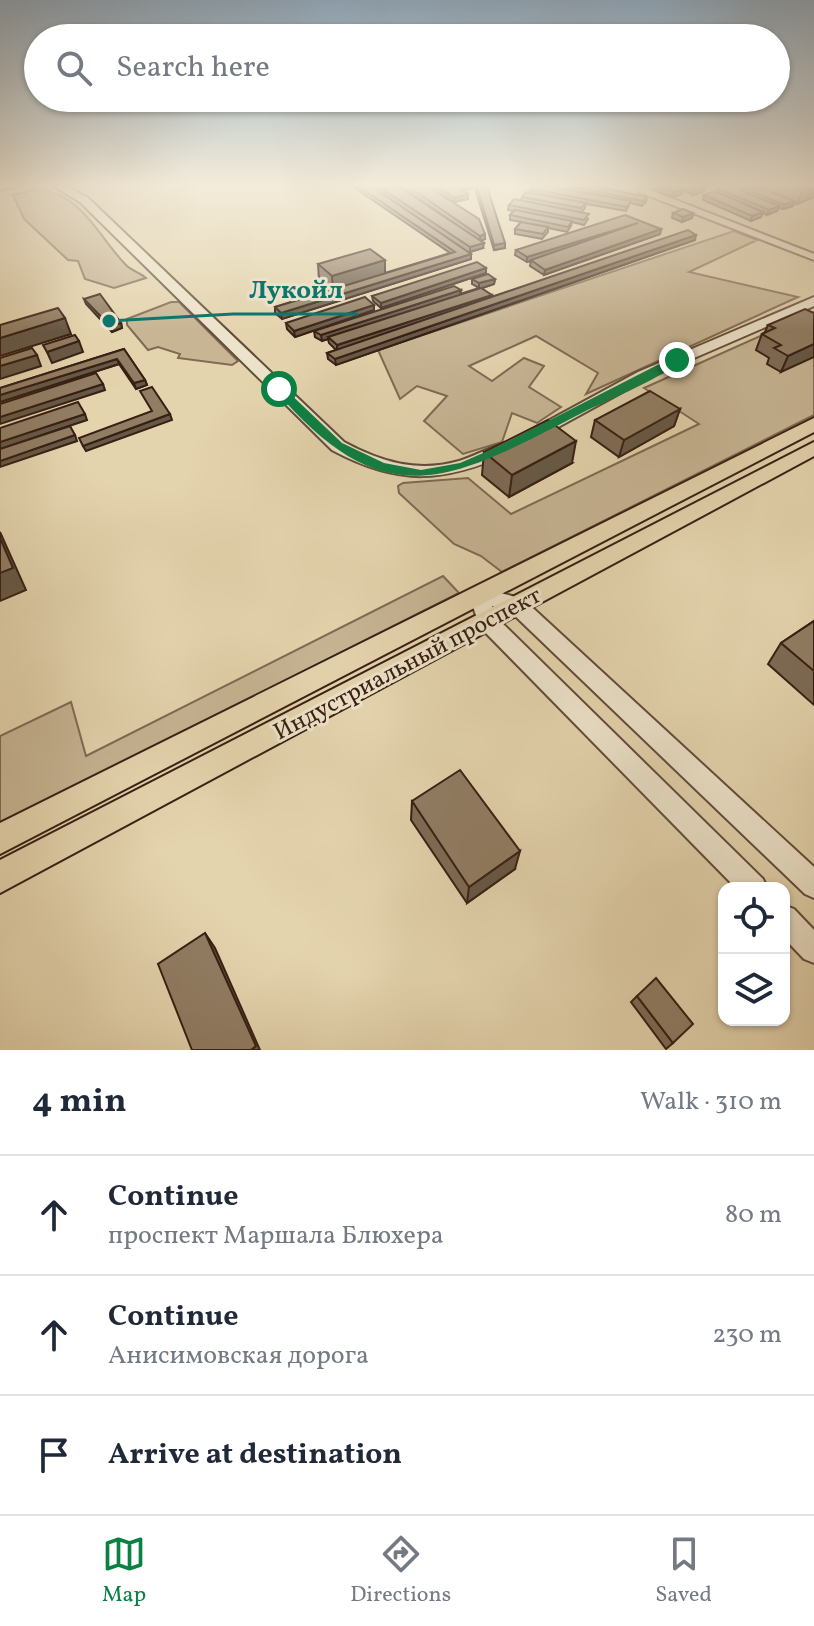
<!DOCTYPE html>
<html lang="en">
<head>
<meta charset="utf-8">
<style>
  body { margin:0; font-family:Vollkorn,serif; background:#f2f2f3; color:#1f2937 }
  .controls { position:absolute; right:24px; bottom:24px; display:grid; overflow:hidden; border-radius:16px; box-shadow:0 2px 6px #0004 }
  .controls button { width:72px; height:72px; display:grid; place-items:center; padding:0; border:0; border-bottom:2px solid #e0e1e3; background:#fff; color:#1f2937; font:40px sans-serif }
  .stop { position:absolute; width:24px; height:24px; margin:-18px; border:6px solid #0b8043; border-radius:50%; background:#fff }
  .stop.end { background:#0b8043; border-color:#fff; box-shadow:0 2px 8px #0008 }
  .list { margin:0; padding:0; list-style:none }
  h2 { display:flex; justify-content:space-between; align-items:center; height:104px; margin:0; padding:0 32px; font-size:34px }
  h2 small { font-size:26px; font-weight:400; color:#747a83 }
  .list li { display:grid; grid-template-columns:52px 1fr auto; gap:24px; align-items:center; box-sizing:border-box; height:120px; padding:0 32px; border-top:2px solid #e0e1e3 }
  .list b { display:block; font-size:30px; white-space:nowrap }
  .list p { margin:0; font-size:26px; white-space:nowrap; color:#747a83 }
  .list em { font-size:26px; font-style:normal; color:#747a83 }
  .icon { flex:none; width:44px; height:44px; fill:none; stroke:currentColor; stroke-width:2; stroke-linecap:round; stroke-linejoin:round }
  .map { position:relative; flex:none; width:814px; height:1050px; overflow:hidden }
  .search { position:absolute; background:#fff; box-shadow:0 2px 6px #0004; left:24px; right:24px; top:24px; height:88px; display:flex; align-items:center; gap:20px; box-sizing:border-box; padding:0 28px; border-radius:44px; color:#747a83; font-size:30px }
  .sheet { height:464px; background:#fff }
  nav { display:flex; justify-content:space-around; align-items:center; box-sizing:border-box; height:112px; border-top:2px solid #e0e1e3; background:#fff; font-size:22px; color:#747a83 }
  nav a { display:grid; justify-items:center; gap:4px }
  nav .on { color:#0b8043 }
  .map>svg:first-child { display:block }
</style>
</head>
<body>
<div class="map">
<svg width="814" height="1050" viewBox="0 0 814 1050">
  <rect width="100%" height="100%" fill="#e4d4ae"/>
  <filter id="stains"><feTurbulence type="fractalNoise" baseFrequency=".0025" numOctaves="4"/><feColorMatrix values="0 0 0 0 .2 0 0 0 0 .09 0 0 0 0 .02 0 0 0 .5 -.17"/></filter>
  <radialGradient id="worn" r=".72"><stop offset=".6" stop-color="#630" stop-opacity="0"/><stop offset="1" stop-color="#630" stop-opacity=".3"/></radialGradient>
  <!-- green -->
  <g fill="#c7b594" stroke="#7f6a54" stroke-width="2">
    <path d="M40,189C82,195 99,237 125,264C131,271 140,272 146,278L114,288L85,279L78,261L68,260L24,219L13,195Z"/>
    <path d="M734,231L757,240L689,272L798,297L586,394L598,373L536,336L469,366L492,381L524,358L544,366L529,387L561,407L537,423L512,413L502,442L463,454L424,421L447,396L417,386L400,399L378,350Z"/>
    <path d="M171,302H179L238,361L232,365L178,358L180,354L158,347L148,350L127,325V319Z"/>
    <path d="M814,312V415L502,572L481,556L454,544L399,493L398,486L403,483L468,478L511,514L699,424L644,388Z"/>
    <path d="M443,576L459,593L0,824V736L71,702L86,756Z"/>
  </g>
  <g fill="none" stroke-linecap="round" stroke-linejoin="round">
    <defs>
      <path id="minor" d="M639,188H645L814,254V260L639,192Z"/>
      <g id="tertiary">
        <path d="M0,184H26L0,190Z"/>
        <path d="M50,184H62L88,198L344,442C381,462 417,473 459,461C475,456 490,447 506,443L514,448L512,452C444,483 399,486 332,450L80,202Z"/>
        <path d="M814,297V306L648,378L538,438L532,439L524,434L638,372Z"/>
        <path d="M479,587L523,599L814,867V898L805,894L510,611L492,606L496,617L763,879L767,888H736L480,627L469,595L472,590Z"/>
        <path d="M784,905L794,909L814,930V963L804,959L784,938Z"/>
      </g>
      <g id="primary">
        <path d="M814,418V432L0,854V823Z"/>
        <path d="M814,442V456L0,893V860Z"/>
      </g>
    </defs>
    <!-- minor casing -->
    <use href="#minor" stroke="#624c3a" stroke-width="4"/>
    <!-- tertiary casing -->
    <use href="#tertiary" stroke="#624c3a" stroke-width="4"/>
    <!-- primary casing -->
    <use href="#primary" stroke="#371f13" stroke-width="4"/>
    <!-- minor -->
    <use href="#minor" fill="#ede3ca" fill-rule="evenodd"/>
    <!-- tertiary -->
    <use href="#tertiary" fill="#ede3ca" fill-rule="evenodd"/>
    <!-- primary -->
    <use href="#primary" fill="#e4d4ae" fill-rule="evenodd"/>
  </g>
  <!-- wall -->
  <g fill="#7d6c56" stroke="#371f13" stroke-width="2">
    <path d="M349,184H368L385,195L384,190L483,248L470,252L471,254V259L282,319L275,313V307L331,290L319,280L318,264L385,273L450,253Z"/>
    <path d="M371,184H393V186L380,190Z"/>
    <path d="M398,184H424L485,239L480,241Z"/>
    <path d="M424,184H474V188L463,191L468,194V199L454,202Z"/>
    <path d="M525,184H546L545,185L560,188V184H599V187L647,197L646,202L642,206L630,203L626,211L586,204L585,208L581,213L588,219L584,225L572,222L571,226L567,232L548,228V232L542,239L515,234V229L521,222L510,220V215L514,211L508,210L509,205L521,201L522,197L530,192L531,189L534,185Z"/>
    <path d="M673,184H716L705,187L704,191L693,195L682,190V194L672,197L654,190L655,185Z"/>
    <path d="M733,184H814V197L810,199L808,198L807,200L797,204L794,203L793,206L783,209L779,208L777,211L767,215L762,213L761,217L751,221L703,200L704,195L717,192L718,189L732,187Z"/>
    <path d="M477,187L505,248L494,250L476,192Z"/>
    <path d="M673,213H693L692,218L682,222L672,218Z"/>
    <path d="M661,229L660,234L544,275L530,266L531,261L527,262L515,255L516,250Z"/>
    <path d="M695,240L336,365L328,359L327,353L336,350L329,343L328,339L322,341L315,337L314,331L461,290L460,294L479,288L472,284V279H495L494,284L482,288L492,297Z"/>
    <path d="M486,268V273L381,308L373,301L372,296Z"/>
    <path d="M84,299L121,323L122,328L112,332L86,304Z"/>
    <path d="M374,310L295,337L287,329L286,323Z"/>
    <path d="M814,313L781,372L767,364L769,358L756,350L762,334L765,332L768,325Z"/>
    <path d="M124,349L145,380L147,385L136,389L119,364L0,402V388Z"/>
    <path d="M680,409L674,426L619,457L591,437L595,420Z"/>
    <path d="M484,452L572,463L509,497L482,475Z"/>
    <path d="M814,621V705L768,664L781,643Z"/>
    <path d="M412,801L515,869L467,903L411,820Z"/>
    <path d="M637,996L673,1043L666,1049L631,1002Z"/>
  </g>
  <!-- shaded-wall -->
  <g fill="#665846" stroke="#371f13" stroke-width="2">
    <path d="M383,184H393V186L380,190V185Z"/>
    <path d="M474,184V188L462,191L463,186Z"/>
    <path d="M705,184H716L705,187L704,191L693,195L695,190L704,187Z"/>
    <path d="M812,186L807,200L797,204L803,190Z"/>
    <path d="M814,188V197L810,199Z"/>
    <path d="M683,189L682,194L672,197L674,192Z"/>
    <path d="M468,194V199L454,202V198Z"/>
    <path d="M794,201L793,206L783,209L784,205Z"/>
    <path d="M779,206L777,211L767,215L769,210Z"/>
    <path d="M763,212L761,217L751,221L752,216Z"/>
    <path d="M693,213L692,218L682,222L683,217Z"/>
    <path d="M638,223L636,227L527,262V257Z"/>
    <path d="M661,229L660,234L544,275L545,270Z"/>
    <path d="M485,234V239L480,241V236Z"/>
    <path d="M696,235L695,240L336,365L335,359Z"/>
    <path d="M484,243L483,248L470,252V247Z"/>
    <path d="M505,243V248L494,250V245Z"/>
    <path d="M471,254V259L282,319L281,313Z"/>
    <path d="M385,260V275L333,292L332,276Z"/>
    <path d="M486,268V273L381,308V303Z"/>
    <path d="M495,279L494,284L479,289V283Z"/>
    <path d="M461,290L460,295L322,341L321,335Z"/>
    <path d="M492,295L491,300L337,351V345Z"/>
    <path d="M374,305V310L295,337L294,331Z"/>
    <path d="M65,318L71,334L0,356V338Z"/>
    <path d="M121,323L122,328L112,332L110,326Z"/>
    <path d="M79,341L83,352L52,363L47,352Z"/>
    <path d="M814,344V357L781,372L788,356Z"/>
    <path d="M37,355L41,366L0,379V366Z"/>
    <path d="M117,359L119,364L0,402V395Z"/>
    <path d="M145,380L147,385L136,389L134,383Z"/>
    <path d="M103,384L105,390L0,424V417Z"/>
    <path d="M680,409L674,426L619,457L624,440Z"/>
    <path d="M85,414L87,420L0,449V442Z"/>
    <path d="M170,414L172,420L86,451L83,446Z"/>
    <path d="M75,435L77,441L0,467V461Z"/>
    <path d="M576,441L572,463L509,497L512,475Z"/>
    <path d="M0,532L26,590L0,601Z"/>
    <path d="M520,851L515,869L467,903L469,887Z"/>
    <path d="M205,933L215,948L260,1050H251Z"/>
  </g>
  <!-- building -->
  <g fill="#917d64" stroke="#371f13" stroke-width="2">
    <path d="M355,184H368L471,254L281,313L275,307L455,252Z"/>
    <path d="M405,184H424L479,219L485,234L480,236Z"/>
    <path d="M432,184H452L468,194L454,198Z"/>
    <path d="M535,184H537L631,201L627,207L531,189Z"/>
    <path d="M560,184H580L647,197L643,201Z"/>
    <path d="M661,184H670L683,189L674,192L655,185Z"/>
    <path d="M680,184H699L705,186L695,190Z"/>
    <path d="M734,184H752L794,201L784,205Z"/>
    <path d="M787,184H806L812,186L803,190Z"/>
    <path d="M728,185L779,206L769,210L718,189Z"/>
    <path d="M399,187L484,243L470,247L384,190Z"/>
    <path d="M477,187H487L505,243L494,245Z"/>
    <path d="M715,191L763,212L752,216L704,195Z"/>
    <path d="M526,192L586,203L581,208L522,197Z"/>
    <path d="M514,199L589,214L584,220L509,205Z"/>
    <path d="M683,209L693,213L683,217L673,213Z"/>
    <path d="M515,210L572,221L568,227L510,215Z"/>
    <path d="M625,215L661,229L545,270L531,260L638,223L527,257L516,250Z"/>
    <path d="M521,222L548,227L543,234L515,229Z"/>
    <path d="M688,230L696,235L335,359L327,353Z"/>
    <path d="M370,249L385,260L332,276L318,264Z"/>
    <path d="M477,262L486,268L381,303L372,296Z"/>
    <path d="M488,274L495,279L479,283L472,279Z"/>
    <path d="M454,286L461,290L321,335L314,331Z"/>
    <path d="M481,288L492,295L337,345L328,337Z"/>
    <path d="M100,294L121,323L110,326L84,299Z"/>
    <path d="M365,297L374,305L294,331L286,323Z"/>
    <path d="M58,308L65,318L0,338V325Z"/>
    <path d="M805,309L814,313V344L788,356L774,348L781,345L762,334L775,328L768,325Z"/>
    <path d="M75,335L79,341L47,352L43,345Z"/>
    <path d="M32,348L37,355L0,366V358Z"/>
    <path d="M124,349L145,380L134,383L117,359L0,395V388Z"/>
    <path d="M96,373L103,384L0,417V404Z"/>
    <path d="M152,387L170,414L83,446L79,438L152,411L140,391Z"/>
    <path d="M650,391L680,409L624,440L595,420Z"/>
    <path d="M78,402L85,414L0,442V428Z"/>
    <path d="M548,420L576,441L512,475L484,452Z"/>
    <path d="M70,426L75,435L0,461V449Z"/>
    <path d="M0,538L13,568L0,573Z"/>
    <path d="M814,621V671L781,643Z"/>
    <path d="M460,770L520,851L469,887L412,801Z"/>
    <path d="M205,933L256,1046L251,1050H192L158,964Z"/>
    <path d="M656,978L693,1024L673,1043L637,996Z"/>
  </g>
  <!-- sky -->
  <linearGradient id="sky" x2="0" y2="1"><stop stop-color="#8fa8bc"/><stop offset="0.56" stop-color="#f3ecdb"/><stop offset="1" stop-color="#f3ecdb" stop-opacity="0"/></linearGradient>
  <rect width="814" height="331" fill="url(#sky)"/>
  <!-- route -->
  <path fill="#0b8043" d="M673,357L682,360C652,384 608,399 574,417C444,485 382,515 274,389L283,387L342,443L384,463L421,470L460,463L497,447Z"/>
  <g text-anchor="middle" stroke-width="6" stroke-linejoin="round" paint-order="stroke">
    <!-- street labels -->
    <g font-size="24" fill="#371f13" stroke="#ede3ca">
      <text transform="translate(407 663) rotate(-28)" y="8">Индустриальный проспект</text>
    </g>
  </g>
  <!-- callouts -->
  <path fill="none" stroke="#0f766e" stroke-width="3" d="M109 321L233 314H358"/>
  <circle fill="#0f766e" stroke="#ede3ca" stroke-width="3" cx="109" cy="321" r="8"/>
  <g font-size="26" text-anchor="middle" font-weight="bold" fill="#0f766e" stroke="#ede3ca" stroke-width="6" stroke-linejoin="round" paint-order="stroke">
    <text x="296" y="298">Лукойл</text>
  </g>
  <rect width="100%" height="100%" filter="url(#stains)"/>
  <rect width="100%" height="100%" fill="url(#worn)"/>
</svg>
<div class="controls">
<button><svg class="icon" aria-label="locate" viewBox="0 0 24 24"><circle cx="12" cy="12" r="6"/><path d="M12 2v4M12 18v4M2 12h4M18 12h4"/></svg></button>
<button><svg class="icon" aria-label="layers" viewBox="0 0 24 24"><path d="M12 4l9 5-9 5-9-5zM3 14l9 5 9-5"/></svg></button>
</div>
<div class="stop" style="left:279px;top:389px"></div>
<div class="stop end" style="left:677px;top:360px"></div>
<div class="search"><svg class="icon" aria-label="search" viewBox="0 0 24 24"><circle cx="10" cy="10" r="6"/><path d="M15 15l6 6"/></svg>Search here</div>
</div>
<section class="sheet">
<h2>4 min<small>Walk · 310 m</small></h2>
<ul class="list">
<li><svg class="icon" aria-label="ahead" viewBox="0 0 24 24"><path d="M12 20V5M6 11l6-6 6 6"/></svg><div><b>Continue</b><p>проспект Маршала Блюхера</p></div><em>80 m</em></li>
<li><svg class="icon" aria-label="ahead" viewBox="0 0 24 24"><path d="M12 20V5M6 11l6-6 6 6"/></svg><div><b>Continue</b><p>Анисимовская дорога</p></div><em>230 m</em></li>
<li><svg class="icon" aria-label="arrive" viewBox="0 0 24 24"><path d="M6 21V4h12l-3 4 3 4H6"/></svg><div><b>Arrive at destination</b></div></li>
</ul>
</section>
<nav>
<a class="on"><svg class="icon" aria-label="map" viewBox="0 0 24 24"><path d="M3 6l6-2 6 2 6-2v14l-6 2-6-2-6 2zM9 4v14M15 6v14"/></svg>Map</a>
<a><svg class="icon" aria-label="directions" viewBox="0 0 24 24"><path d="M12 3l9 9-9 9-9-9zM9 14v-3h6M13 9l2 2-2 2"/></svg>Directions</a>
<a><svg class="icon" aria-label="saved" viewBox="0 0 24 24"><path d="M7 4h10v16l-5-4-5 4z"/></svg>Saved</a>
</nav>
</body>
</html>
